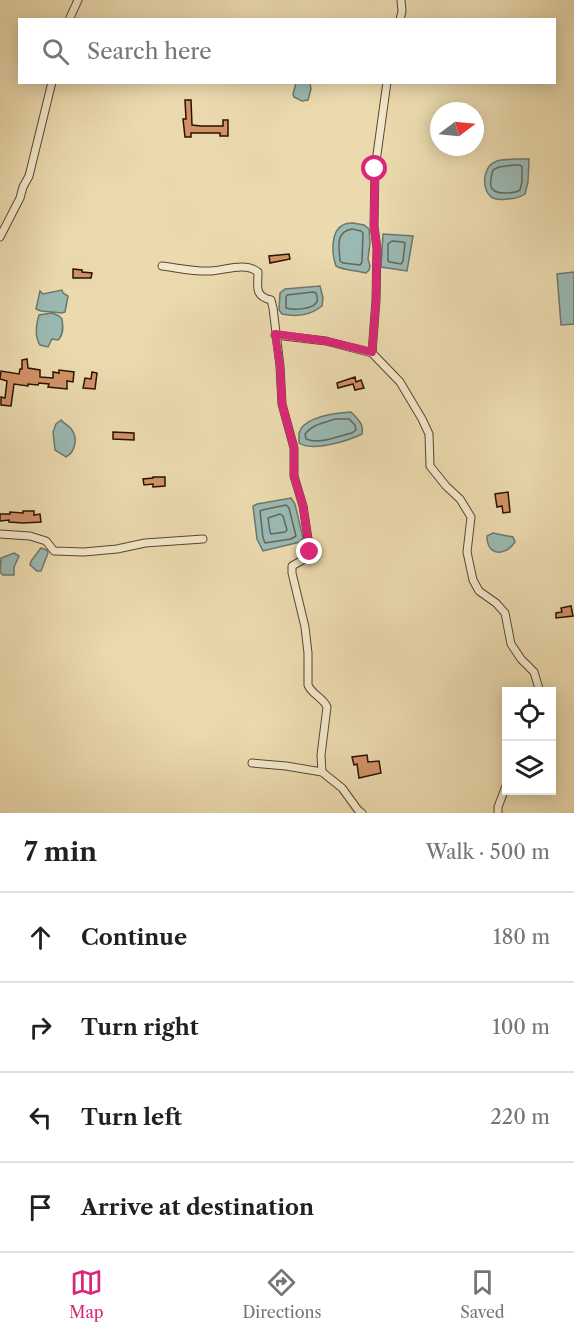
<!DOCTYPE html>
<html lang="en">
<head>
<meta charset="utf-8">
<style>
  body { margin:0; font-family:"Libre Caslon Text",serif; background:#f6f6f6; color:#202124 }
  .controls { position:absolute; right:18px; bottom:18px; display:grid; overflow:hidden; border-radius:0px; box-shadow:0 3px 15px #0003 }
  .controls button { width:54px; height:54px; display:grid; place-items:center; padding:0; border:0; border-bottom:2px solid #e0e0e0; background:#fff; color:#202124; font:30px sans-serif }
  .compass { position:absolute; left:430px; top:102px; width:54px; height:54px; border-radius:50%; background:#fff; box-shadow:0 3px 15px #0003; rotate:74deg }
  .stop { position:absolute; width:18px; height:18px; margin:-14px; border:4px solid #db2777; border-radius:50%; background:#fff }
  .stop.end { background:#db2777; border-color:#fff; box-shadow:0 2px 6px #0008 }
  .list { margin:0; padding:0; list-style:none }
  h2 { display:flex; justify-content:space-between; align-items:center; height:78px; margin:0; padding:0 24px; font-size:26px }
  h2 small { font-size:20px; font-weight:400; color:#757577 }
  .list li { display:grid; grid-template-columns:39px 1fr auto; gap:18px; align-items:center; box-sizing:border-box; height:90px; padding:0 24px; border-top:2px solid #e0e0e0 }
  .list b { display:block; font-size:22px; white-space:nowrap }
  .list em { font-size:20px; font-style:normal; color:#757577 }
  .icon { flex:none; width:33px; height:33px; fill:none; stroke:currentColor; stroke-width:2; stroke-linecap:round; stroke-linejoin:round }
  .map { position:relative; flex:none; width:574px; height:813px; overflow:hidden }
  .search { position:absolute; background:#fff; box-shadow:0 3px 15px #0003; left:18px; right:18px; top:18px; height:66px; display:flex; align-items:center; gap:15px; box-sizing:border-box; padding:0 21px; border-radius:0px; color:#757577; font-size:22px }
  .sheet { height:438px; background:#fff }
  nav { display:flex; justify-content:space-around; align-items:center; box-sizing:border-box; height:84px; border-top:2px solid #e0e0e0; background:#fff; font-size:16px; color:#757577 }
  nav a { display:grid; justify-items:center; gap:3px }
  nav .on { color:#db2777 }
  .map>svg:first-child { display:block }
</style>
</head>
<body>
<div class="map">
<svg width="574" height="813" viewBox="0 0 574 813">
  <rect width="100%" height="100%" fill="#ebdaae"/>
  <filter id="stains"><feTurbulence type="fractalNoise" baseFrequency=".00333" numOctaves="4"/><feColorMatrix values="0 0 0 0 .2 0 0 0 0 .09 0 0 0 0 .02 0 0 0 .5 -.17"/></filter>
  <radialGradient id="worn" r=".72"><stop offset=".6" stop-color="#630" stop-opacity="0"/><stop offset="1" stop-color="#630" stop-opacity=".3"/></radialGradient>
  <!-- water -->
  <g fill="#9ab9b3" stroke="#6d776d" stroke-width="1.5">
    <path d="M296,83H310L311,89L308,100L302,101L294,97L293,94Z"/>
    <path d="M514,159H529L528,182L525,194C519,198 514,199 507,199C502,200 498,200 493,198C481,192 482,167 495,162C500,159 508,160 514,159Z"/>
    <path d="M353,223L364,225L369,229L370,243L368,259L370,266L369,270L366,273C356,270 345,271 336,266C332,255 330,231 343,225C346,223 349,223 353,223Z"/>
    <path d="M383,234L413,236L407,271L381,267Z"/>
    <path d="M574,272V324L561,325L557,274Z"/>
    <path d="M320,286L323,298L322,306C311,315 296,317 282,314L279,310L280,293L285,289Z"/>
    <path d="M62,290L63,293L68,296L65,312L62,313L41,311L36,309L40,291L43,294Z"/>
    <path d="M52,313L59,316L62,319C63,326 64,335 58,340L52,339L48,347L40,345C34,336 36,325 39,315Z"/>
    <path d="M351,412C358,419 364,424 362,434C348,441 312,452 299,443C299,440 299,436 299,433C304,416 337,413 351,412Z"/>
    <path d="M61,420C64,424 70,426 72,430C78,439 75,452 66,457L55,450L53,432L56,424Z"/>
    <path d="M291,498L295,504L303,538L300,542L263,551L257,539L253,506L257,504Z"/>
    <path d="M493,533L513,537L515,542C505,557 487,556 487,536Z"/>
    <path d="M41,548L47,550L48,553L41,571H37L30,565L31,561Z"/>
    <path d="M14,553L19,556L14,567V575H3L0,572L1,558Z"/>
  </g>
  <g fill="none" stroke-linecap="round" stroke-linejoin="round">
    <!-- shore -->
    <g stroke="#62665b" stroke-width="1.5">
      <path d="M514,165H520L522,167V182L520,190C515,193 511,193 506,193C488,194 489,184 493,170L499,167Z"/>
      <path d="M352,229L361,231L363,233L362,262L360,265L343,263L340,261C339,247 335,232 352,229Z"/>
      <path d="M392,241L403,242L405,243L403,261L401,264L390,262L388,261V244Z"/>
      <path d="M313,292L316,293C317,297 319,300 316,303C311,310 292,310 286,308V297L287,295Z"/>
      <path d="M335,419H349L355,425L356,430L352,433C337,436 320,445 306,439L305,434C313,424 324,423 335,419Z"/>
      <path d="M286,505L289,508L296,536L291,539L265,543L263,538L260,511L262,510Z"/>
      <path d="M280,514L283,516L287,530L285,532L271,534L270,532L268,518Z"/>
    </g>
  </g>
  <!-- building -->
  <g fill="#d29267" stroke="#2a1303" stroke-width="1.5">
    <path d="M185,100H191L192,125L201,126H223V120H228V136H220V133H191V137H185L183,119H186Z"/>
    <path d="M289,254L290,259L270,263L269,256Z"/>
    <path d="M73,269L82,270V272L92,273L91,278H73Z"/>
    <path d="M27,359L28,368L40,370V377L53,378V372L59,373V370L74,372L73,382L67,381V389L48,387L49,384L39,383L38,385L28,384V386L14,384L11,406L1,405V397L5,398L7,381L0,379L1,371L19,374L20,369H22V360Z"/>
    <path d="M92,372L97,373L95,389L83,388L85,378L91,379Z"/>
    <path d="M355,377L356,382L361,380L364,388L355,390L353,384L338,388L337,383Z"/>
    <path d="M113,432L134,433V440L113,439Z"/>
    <path d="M153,477H165V486L153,487V484L144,485L143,479L153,478Z"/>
    <path d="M508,492L510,512L503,513L502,506L497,507L495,494Z"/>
    <path d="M23,511H34V515L40,514L41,522L23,523L9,522V520L0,521V514H10V512L23,513Z"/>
    <path d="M571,606L573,616L556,618V613L562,612L561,608Z"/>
    <path d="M367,755L368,762L379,761L381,773L359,778L357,764L354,765L352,757Z"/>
  </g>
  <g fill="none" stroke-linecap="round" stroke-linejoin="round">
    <defs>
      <g id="minor">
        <path d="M69,20L78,0"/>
        <path d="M400,20L402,11L401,0"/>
        <path d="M0,237L20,198L23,187L29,176L52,82"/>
        <path d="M162,266C178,268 195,272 211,271C226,270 245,262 258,272C258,287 254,296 271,300L273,308L280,366L282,404L294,448V476L303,506L310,552L306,558L292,566V573L305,627L308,653V685C312,695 323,697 327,707L321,755L322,772"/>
        <path d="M275,335L326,341L372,353L400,382L422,419L429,434L430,466L446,486L460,499L471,517L467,552L473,580L479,591L496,603L505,613L511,644L521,659L534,672L540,692"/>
        <path d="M372,353L376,300L377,248L374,226L375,169L387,82"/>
        <path d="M0,534L30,536L46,541L54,551L84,552L117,549L145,543L203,539"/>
        <path d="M252,763L286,766L322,772L342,788L358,810L362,813"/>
        <path d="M498,813V807L506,786"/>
      </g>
    </defs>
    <!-- minor casing -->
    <use href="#minor" stroke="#5a452e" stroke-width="9"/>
    <!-- minor -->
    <use href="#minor" stroke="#f2e7ca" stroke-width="7"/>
  </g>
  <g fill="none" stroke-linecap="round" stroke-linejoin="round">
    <!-- route -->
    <path stroke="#db2777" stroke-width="8" d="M310,552L303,506L294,476V448L282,404L280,366L275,334L326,341L372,352L376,300L377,248L374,226L375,169"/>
  </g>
  <rect width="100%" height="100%" filter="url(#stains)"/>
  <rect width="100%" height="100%" fill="url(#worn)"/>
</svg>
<div class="controls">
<button><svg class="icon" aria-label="locate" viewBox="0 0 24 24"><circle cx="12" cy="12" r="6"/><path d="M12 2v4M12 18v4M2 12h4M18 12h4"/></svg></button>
<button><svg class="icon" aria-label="layers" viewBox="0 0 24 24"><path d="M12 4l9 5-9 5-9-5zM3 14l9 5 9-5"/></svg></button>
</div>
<svg class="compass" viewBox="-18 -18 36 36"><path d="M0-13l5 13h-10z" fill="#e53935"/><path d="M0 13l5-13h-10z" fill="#757577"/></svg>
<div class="stop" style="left:375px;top:169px"></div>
<div class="stop end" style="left:310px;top:552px"></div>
<div class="search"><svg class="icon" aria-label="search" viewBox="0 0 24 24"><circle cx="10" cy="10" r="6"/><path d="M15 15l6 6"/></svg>Search here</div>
</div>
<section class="sheet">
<h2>7 min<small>Walk · 500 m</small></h2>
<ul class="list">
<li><svg class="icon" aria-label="ahead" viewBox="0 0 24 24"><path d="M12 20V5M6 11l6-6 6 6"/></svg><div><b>Continue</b></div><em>180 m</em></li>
<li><svg class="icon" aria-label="right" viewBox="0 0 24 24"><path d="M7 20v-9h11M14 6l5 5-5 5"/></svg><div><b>Turn right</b></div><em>100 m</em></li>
<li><svg class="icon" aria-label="left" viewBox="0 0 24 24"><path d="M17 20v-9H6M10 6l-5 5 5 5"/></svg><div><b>Turn left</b></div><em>220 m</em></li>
<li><svg class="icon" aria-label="arrive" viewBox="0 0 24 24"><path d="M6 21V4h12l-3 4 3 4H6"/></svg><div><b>Arrive at destination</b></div></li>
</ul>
</section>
<nav>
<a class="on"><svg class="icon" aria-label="map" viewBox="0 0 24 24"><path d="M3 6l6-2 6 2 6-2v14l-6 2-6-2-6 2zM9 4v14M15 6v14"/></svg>Map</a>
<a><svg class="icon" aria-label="directions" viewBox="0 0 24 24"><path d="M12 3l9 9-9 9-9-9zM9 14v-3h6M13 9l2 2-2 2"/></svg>Directions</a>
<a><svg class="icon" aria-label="saved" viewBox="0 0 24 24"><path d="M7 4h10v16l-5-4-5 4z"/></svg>Saved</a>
</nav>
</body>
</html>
